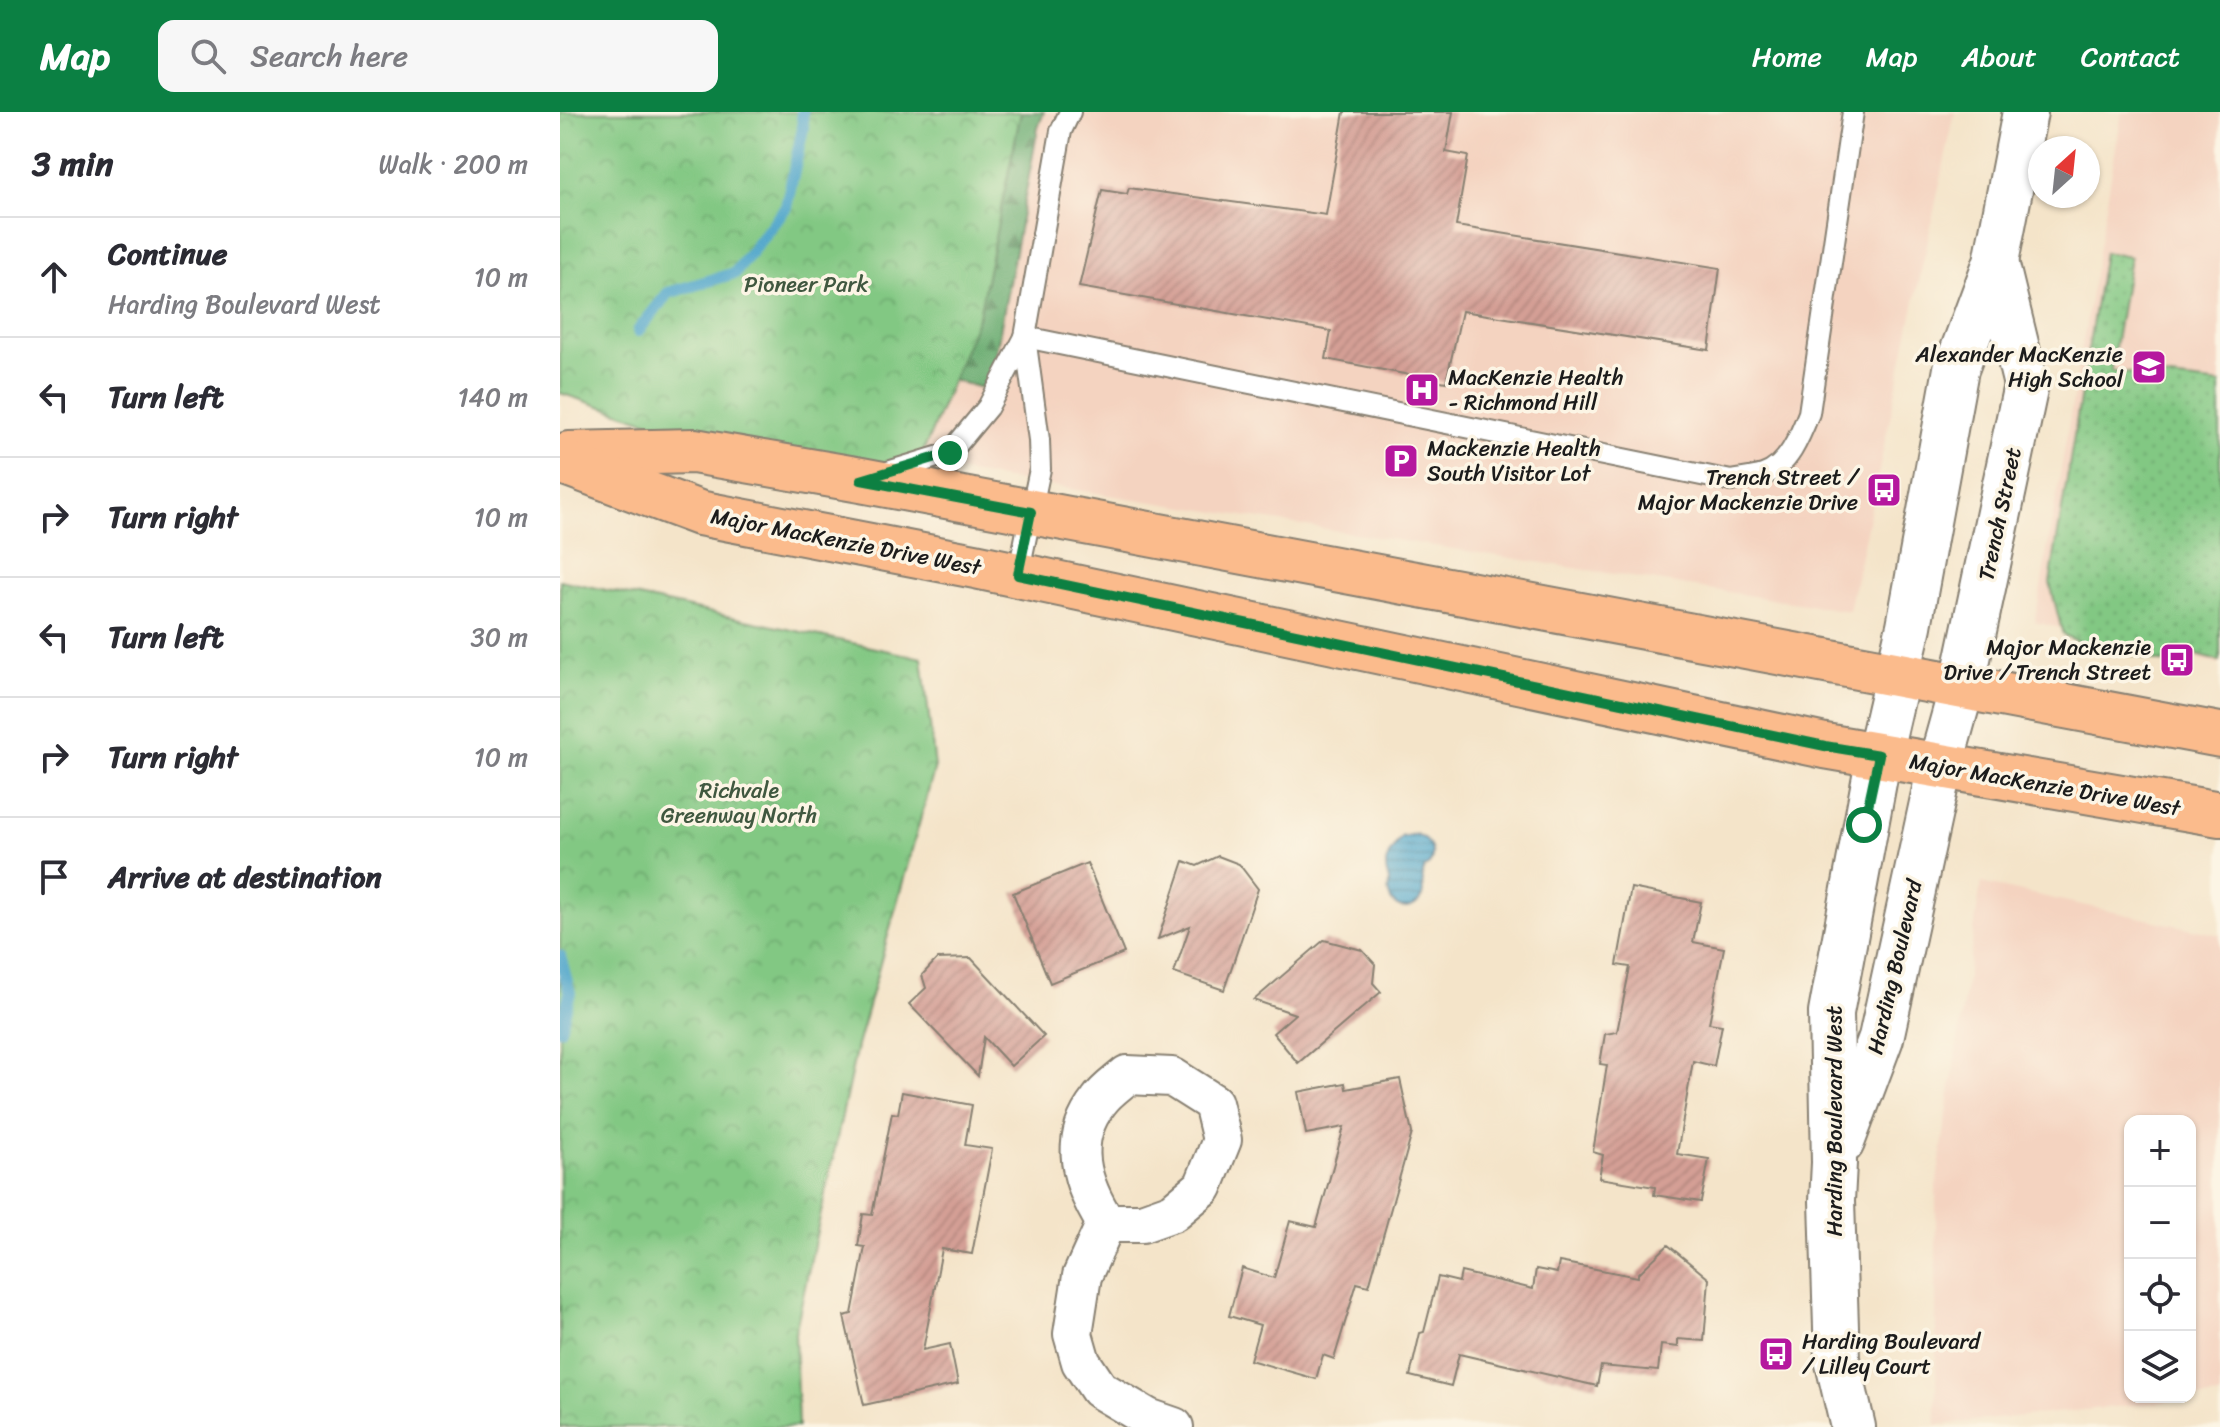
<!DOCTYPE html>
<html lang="en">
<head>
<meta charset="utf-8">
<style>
  body { margin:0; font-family:Sriracha,sans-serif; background:#f7f7f7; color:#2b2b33 }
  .controls { position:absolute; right:24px; bottom:24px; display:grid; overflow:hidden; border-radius:16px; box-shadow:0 2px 6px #0004 }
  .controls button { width:72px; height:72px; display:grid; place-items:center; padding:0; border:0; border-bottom:2px solid #e1e1e2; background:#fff; color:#2b2b33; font:40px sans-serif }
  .compass { position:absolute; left:1468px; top:24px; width:72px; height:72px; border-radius:50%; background:#fff; box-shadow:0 2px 6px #0004; rotate:27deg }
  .stop { position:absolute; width:24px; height:24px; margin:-18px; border:6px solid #0b8043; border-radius:50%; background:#fff }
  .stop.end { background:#0b8043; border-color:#fff; box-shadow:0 2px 8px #0008 }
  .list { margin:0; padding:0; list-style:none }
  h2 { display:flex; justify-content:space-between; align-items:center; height:104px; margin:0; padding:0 32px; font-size:34px }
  h2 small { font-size:26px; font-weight:400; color:#7c7c81 }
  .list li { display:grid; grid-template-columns:52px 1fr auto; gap:24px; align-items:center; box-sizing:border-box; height:120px; padding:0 32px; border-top:2px solid #e1e1e2 }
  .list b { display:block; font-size:30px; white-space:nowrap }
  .list p { margin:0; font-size:26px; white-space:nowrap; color:#7c7c81 }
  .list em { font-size:26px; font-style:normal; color:#7c7c81 }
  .icon { flex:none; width:44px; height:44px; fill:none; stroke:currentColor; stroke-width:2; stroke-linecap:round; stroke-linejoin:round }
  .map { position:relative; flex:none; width:1660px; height:1315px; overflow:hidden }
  header { display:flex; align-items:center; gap:48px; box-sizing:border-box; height:112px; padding:0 40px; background:#0b8043; color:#fff }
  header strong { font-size:38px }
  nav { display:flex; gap:44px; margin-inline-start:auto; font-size:28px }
  .search { width:560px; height:72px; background:#f7f7f7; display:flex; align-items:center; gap:20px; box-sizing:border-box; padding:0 28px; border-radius:16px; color:#7c7c81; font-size:30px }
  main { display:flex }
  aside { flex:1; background:#fff }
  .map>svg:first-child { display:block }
</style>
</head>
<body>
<header>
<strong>Map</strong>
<div class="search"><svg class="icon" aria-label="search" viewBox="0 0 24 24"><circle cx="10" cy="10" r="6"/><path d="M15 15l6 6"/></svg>Search here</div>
<nav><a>Home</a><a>Map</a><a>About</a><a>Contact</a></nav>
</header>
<main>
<aside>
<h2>3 min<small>Walk · 200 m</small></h2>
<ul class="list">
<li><svg class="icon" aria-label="ahead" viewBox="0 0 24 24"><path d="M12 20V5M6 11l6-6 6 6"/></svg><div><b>Continue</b><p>Harding Boulevard West</p></div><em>10 m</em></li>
<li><svg class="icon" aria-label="left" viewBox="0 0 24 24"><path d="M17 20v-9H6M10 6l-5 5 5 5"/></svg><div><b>Turn left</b></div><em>140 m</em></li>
<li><svg class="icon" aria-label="right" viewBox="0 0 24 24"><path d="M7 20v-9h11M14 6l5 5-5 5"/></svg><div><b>Turn right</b></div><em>10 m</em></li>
<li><svg class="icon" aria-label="left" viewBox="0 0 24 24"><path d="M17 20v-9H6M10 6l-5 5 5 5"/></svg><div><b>Turn left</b></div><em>30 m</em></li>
<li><svg class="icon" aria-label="right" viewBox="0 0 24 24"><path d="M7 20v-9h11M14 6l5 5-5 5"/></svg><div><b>Turn right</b></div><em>10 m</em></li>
<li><svg class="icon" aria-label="arrive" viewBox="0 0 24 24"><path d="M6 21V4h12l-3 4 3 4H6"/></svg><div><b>Arrive at destination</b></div></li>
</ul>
</aside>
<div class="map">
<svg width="1660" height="1315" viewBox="0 0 1660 1315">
  <defs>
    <pattern id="grass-dots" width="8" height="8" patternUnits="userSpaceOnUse" patternTransform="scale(2)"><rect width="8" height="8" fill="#82c883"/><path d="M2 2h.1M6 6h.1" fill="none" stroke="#70ab71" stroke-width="1.8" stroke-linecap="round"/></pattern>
    <pattern id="forest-firs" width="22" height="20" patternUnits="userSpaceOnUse" patternTransform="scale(2)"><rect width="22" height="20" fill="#69ac71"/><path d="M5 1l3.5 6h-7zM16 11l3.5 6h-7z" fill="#568b5c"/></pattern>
    <pattern id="park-crowns" width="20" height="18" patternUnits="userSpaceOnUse" patternTransform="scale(2)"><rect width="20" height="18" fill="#82c883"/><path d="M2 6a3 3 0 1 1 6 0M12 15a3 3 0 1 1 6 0" fill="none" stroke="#70ab71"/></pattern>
    <pattern id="water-rules" width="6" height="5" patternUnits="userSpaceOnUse" patternTransform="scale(2)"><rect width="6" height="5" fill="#4ea5cb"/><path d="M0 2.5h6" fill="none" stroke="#4086a4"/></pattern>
    <pattern id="building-hatch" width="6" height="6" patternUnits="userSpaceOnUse" patternTransform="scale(2)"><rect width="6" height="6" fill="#d49f95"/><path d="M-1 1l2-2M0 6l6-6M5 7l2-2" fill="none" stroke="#b58880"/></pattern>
  </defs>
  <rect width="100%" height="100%" fill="#fcf5e5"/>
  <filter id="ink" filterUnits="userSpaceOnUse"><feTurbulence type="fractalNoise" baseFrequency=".0125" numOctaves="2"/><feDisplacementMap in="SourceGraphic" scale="16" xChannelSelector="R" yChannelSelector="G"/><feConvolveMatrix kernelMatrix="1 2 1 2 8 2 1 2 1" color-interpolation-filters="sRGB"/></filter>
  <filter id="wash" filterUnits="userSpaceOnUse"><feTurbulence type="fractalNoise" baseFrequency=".006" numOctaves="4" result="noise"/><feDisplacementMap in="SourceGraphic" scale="32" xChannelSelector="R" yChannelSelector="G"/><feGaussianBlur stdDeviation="1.8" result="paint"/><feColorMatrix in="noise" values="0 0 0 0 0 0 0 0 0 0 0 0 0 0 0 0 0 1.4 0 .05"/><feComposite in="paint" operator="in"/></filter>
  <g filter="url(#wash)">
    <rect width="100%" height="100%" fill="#f4e4c9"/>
    <!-- built -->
    <g fill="#f4d3c0" fill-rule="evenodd">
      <path d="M461,0H1395L1289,499L358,353L419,203Z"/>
      <path d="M1562,0H1660V553L1475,510Z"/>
      <path d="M1421,771L1660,823V1284L1376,1313V1076ZM1630,1009V1285H1570V1009Z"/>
    </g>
    <!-- grass -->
    <path fill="url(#grass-dots)" stroke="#4f7250" stroke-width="2" d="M1544,140L1570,145L1551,259L1660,272V550L1615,536L1613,553L1522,531L1503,523L1490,471Z"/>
    <!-- forest -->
    <path fill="url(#forest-firs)" stroke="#426446" stroke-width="2" d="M338,0H484L478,16L429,278L335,253Z"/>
    <!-- park -->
    <g fill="url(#park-crowns)" stroke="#4f7250" stroke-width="2">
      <path d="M0,0H461L419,203L358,353L178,339L0,281Z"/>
      <path d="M0,468L362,546L375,655L297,934L235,1221L238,1315H0Z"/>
    </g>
    <!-- water -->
    <path fill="url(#water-rules)" stroke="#356074" stroke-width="2" d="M855,722C866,725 877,738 870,751C864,760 866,750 863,761C861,772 868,787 853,794C843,799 832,794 829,783C827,777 829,777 829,770C828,764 825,759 826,752C827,743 836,732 841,725Z"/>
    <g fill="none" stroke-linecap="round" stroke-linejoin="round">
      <!-- stream -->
      <g stroke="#4ea5cb" stroke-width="12">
        <path d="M78,219L108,181L175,161L226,95L243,16L242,0"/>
        <path d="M0,844L10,881L0,917"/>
      </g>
    </g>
    <g id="blocks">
      <!-- building -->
      <g fill="url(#building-hatch)">
        <path d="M784,0H893L886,40L908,44L896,114L1160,156L1149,238L902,199L886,270L766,247L771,219L519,175L542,78L567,82L569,76L766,103Z"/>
        <path d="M658,744L679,752L698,777L664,878L614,861L630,814L598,827L624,749L637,754Z"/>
        <path d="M527,751L564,841L490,871L453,781Z"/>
        <path d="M1071,776L1141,790L1133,830L1164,836L1149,911L1162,913L1154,954L1133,949L1117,1042L1149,1047L1141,1090L1094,1083L1095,1075L1039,1066L1043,1043L1033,1040L1047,953L1040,952L1045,922L1057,920L1070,855L1057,853Z"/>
        <path d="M764,828L802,838L815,852L813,871L821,880L738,951L713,921L735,902L694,888Z"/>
        <path d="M411,846L484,924L451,954L424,925L418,964L349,892L366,876L362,863L377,847Z"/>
        <path d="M840,967L852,1021L809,1174L797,1171L774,1247L763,1243L756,1267L690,1248L700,1213L669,1204L682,1156L714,1166L730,1109L756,1115L784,1015L746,1022L738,980L785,971L786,977Z"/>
        <path d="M342,980L412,993L405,1033L432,1037L412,1142L382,1137L363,1238L390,1232L398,1272L304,1293L284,1204L292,1202L305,1135L298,1134L303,1102L312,1103L332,1001L338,1002Z"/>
        <path d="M1108,1133L1149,1167L1144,1229L1118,1227V1235L1101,1233L1098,1259L1041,1254L1037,1274L899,1242L891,1274L850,1264L860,1221L864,1220L878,1165L899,1170L901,1160L973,1177L976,1157L997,1161L999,1150L1078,1165V1162Z"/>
      </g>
    </g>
  </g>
  <g filter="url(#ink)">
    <use href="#blocks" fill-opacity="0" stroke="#888072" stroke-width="2"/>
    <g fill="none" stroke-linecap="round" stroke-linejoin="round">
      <defs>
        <g id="service">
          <path d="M465,225L1171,369C1181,367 1193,366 1203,363C1228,355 1240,324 1249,301L1293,0"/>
          <path d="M321,362L390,341L428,295L465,225"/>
          <path d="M458,463L480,357L479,328L465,225L501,19L510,0"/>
        </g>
        <g id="minor">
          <path d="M567,963L612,965L653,991L662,1028L643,1075L613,1100L582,1111H546C521,1072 507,1029 539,989C546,979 558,971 567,963Z"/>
          <path d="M546,1111L522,1164L513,1222L521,1250L539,1277L588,1306L614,1315"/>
        </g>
        <g id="tertiary">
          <path d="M1282,1030L1321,926L1380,654L1402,575L1466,273L1436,150"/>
          <path d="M1293,1315L1277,1247L1272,1089L1274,1051L1271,901L1319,643L1349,514L1396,257L1436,150L1465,0"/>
        </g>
        <g id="primary">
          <path d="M9,342L134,339L301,368L1660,623"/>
          <path d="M0,349L139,401L415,454L1265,634L1660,702"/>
        </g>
      </defs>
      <!-- service casing -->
      <use href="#service" stroke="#888072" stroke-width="24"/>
      <!-- minor casing -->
      <use href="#minor" stroke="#888072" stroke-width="42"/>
      <!-- tertiary casing -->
      <use href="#tertiary" stroke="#888072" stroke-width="48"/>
      <!-- primary casing -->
      <use href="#primary" stroke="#888072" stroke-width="48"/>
      <!-- service -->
      <use href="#service" stroke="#fff" stroke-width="20"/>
      <!-- minor -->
      <use href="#minor" stroke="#fff" stroke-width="38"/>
      <!-- tertiary -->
      <use href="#tertiary" stroke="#fff" stroke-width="44"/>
      <!-- primary -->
      <use href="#primary" stroke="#fbbb8c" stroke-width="44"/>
    </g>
  </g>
  <g fill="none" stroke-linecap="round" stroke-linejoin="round" filter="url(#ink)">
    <!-- route -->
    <path stroke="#0b8043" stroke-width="10" d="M390,341L301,368L471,400L458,463L1265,634L1319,643L1304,713"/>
  </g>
  <!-- icons -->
  <defs>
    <symbol id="school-square" viewBox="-11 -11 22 22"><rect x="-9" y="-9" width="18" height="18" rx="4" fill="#b5179e" stroke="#fcf5e5"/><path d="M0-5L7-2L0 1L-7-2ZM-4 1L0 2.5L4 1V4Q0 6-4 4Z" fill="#fff"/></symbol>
    <symbol id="hospital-square" viewBox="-11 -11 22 22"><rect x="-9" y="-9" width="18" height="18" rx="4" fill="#b5179e" stroke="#fcf5e5"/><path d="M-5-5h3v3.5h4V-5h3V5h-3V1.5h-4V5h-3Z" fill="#fff"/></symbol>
    <symbol id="parking-square" viewBox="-11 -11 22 22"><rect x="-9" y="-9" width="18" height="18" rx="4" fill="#b5179e" stroke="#fcf5e5"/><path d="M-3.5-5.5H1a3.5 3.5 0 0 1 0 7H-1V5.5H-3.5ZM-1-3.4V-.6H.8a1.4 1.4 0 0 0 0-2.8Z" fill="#fff"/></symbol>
    <symbol id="bus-square" viewBox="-11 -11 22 22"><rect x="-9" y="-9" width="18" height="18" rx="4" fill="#b5179e" stroke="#fcf5e5"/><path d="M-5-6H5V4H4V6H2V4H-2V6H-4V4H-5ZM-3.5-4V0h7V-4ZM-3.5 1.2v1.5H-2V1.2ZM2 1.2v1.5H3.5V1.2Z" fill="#fff"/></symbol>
  </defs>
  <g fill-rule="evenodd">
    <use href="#school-square" x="1569" y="235" width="40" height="40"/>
    <use href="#hospital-square" x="842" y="258" width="40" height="40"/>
    <use href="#parking-square" x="821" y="329" width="40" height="40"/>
    <use href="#bus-square" x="1304" y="358" width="40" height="40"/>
    <use href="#bus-square" x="1597" y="528" width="40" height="40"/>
    <use href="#bus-square" x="1196" y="1222" width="40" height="40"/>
  </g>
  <g text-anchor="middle" stroke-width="7" stroke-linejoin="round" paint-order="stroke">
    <!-- park labels -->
    <g font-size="22" fill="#405840" stroke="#fcf5e5">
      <text x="246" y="180">Pioneer Park</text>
      <text x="179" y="686">Richvale<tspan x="179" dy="25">Greenway North</tspan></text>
    </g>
    <!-- poi labels -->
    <g font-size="22" fill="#1c1c1c" stroke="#fcf5e5" text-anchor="end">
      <text x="1563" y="250">Alexander MacKenzie<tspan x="1563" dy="25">High School</tspan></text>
      <text x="888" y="273" text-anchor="start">MacKenzie Health<tspan x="888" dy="25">- Richmond Hill</tspan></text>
      <text x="867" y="344" text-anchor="start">Mackenzie Health<tspan x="867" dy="25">South Visitor Lot</tspan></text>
      <text x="1298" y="373">Trench Street /<tspan x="1298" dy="25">Major Mackenzie Drive</tspan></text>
      <text x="1591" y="543">Major Mackenzie<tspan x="1591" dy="25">Drive / Trench Street</tspan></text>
      <text x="1242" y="1237" text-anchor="start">Harding Boulevard<tspan x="1242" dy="25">/ Lilley Court</tspan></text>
    </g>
    <!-- street labels -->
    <g font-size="22" fill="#1c1c1c" stroke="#fcf5e5">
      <text transform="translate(1439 402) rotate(-78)" y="8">Trench Street</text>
      <text transform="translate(286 429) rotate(11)" y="8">Major MacKenzie Drive West</text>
      <text transform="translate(1485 672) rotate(10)" y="8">Major MacKenzie Drive West</text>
      <text transform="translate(1334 855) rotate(-77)" y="8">Harding Boulevard</text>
      <text transform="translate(1274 1009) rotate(-90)" y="8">Harding Boulevard West</text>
    </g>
  </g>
</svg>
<div class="controls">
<button>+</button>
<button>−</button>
<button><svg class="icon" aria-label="locate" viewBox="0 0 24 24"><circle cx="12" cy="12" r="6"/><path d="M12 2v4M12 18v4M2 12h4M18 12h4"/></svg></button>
<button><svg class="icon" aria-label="layers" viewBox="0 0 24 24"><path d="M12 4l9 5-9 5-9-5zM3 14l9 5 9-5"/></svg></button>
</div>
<svg class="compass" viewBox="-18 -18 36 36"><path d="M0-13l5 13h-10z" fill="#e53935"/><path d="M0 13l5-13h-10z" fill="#7c7c81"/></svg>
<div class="stop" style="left:1304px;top:713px"></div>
<div class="stop end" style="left:390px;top:341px"></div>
</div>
</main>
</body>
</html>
